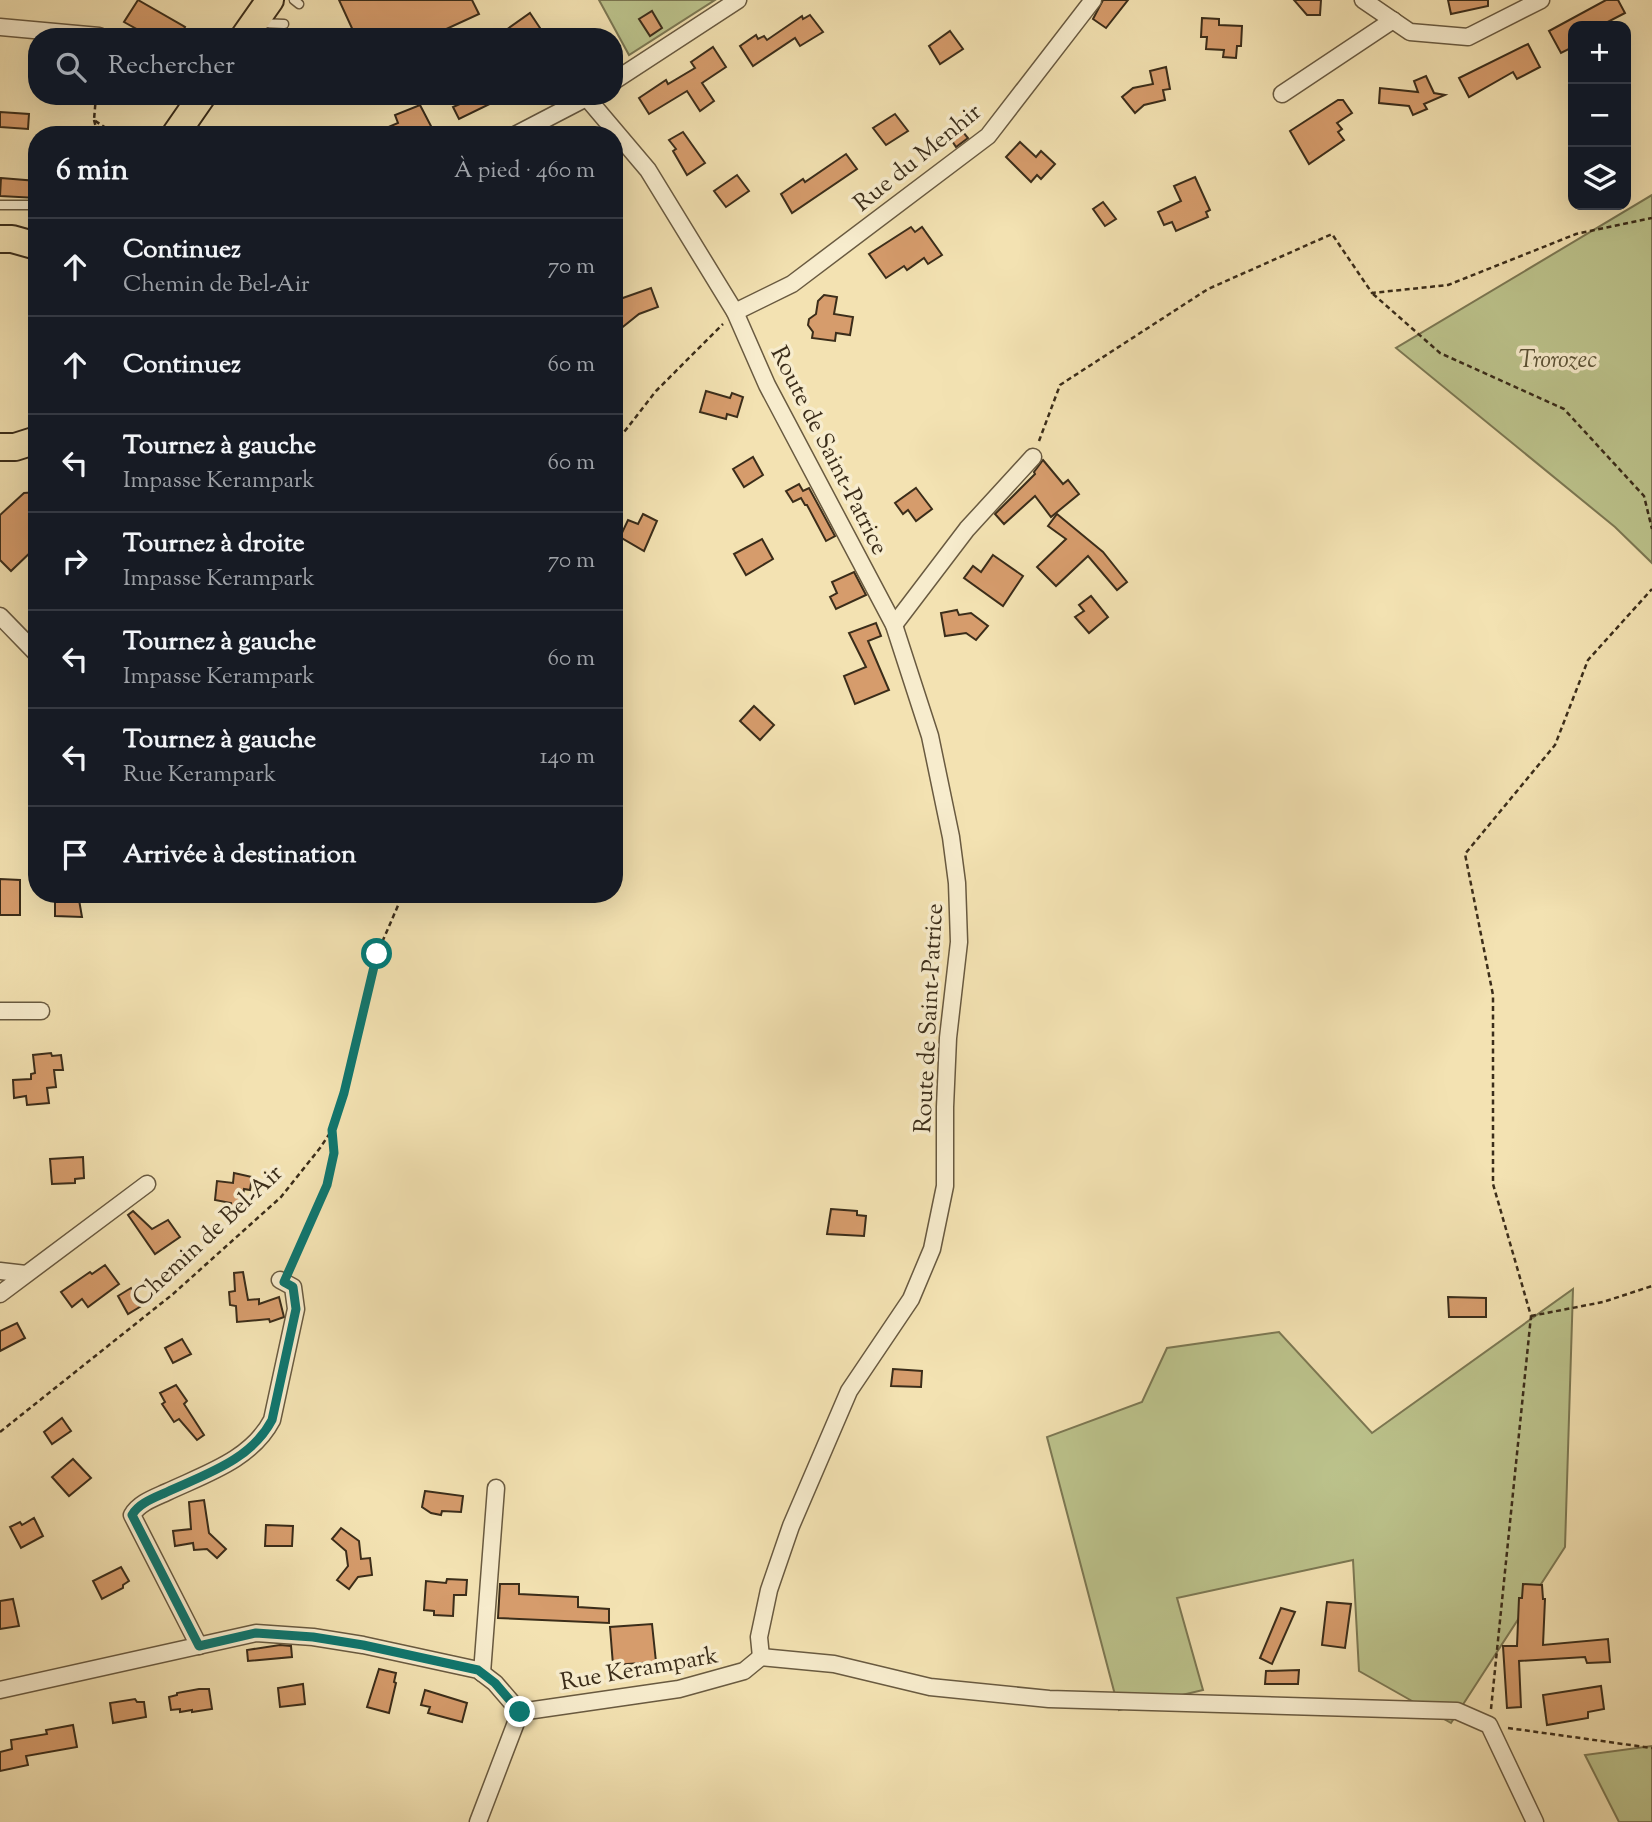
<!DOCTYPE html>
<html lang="fr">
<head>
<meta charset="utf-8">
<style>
  body { margin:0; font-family:"Sorts Mill Goudy",serif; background:#242831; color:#f1f3f6 }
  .controls { position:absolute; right:21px; top:21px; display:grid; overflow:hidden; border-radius:14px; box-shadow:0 7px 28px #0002 }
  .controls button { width:63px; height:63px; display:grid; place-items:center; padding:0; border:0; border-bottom:2px solid #363941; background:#171b24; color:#f1f3f6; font:35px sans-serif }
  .stop { position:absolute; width:21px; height:21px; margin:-16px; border:5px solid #0f766e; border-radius:50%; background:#fff }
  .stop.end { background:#0f766e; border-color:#fff; box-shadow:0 2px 7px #0008 }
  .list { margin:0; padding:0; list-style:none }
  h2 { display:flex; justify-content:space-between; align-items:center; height:91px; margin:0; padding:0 28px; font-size:30px }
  h2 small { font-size:23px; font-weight:400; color:#9ea1a6 }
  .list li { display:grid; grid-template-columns:46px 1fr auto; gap:21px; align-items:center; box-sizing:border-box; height:98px; padding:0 28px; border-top:2px solid #363941 }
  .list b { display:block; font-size:26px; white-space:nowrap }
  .list p { margin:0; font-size:23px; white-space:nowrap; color:#9ea1a6 }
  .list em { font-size:23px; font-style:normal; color:#9ea1a6 }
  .icon { flex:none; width:38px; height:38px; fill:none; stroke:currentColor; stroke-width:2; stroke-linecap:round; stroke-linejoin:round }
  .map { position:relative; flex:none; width:1652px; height:1822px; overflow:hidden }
  .search { position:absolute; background:#171b24; box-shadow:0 7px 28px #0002; left:28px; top:28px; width:595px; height:77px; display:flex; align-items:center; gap:18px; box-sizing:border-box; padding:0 24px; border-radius:28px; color:#9ea1a6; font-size:26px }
  .panel { position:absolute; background:#171b24; box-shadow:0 7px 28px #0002; left:28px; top:126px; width:595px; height:777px; border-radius:28px }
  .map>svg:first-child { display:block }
</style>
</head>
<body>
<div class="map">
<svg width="1652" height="1822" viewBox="0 0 1652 1822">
  <rect width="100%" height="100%" fill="#f3e2b2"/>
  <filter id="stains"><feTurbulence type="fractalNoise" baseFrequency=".00286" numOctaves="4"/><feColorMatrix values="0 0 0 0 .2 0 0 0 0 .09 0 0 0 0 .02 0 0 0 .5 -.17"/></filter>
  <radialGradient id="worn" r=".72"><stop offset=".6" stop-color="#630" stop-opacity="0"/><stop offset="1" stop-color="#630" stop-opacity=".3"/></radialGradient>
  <!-- green -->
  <g fill="#bcc38c" stroke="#7c7853" stroke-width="2">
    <path d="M599,0H715L629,55Z"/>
    <path d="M1652,195V563L1615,527L1396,348Z"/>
    <path d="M1573,1289L1565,1547L1451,1723L1359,1671L1353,1560L1177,1598L1203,1690L1119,1710L1047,1437L1142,1402L1167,1348L1279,1332L1372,1433Z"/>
    <path d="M1652,1746V1822H1619L1585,1755Z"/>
  </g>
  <!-- building -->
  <g fill="#d69c6c" stroke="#3b2d1a" stroke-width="2">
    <path d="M138,0L185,27L180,37H137L140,31L124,22Z"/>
    <path d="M339,0H472L479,14L429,37H356Z"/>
    <path d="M1103,0H1128L1106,28L1093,19Z"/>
    <path d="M1294,0H1321L1320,15H1307Z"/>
    <path d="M1448,0H1488V6L1451,14Z"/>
    <path d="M1606,0H1618L1625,13L1600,26H1573V47L1561,53L1549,31Z"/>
    <path d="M652,11L662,28L650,36L639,19Z"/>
    <path d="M530,13L546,37H496Z"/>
    <path d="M810,15L823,32L800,46L795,38L753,66L740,46L756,35L758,39L764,36L767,40L802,16L803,19Z"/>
    <path d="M1202,18L1219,19V25L1242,26L1241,46H1237L1236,58L1223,57L1224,50L1206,49L1207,37H1201Z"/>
    <path d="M950,31L963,49L940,64L929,46Z"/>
    <path d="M1528,44L1540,67L1517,79L1513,72L1469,97L1459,78Z"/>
    <path d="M713,47L726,67L702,83L714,101L700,111L687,91L649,114L639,98L666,80L668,84L695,68L691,62Z"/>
    <path d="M1166,67L1170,89L1163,90L1165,100L1144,105L1135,113L1122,97L1133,88L1153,84L1150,71Z"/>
    <path d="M1426,76L1434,93L1445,95L1424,104L1427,109L1413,115L1409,106L1379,103L1380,88L1418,92L1414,81Z"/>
    <path d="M456,96H506L459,119L453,107L460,104Z"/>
    <path d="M1338,100H1343L1352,113L1337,123L1342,129L1338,132L1344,140L1309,164L1290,131Z"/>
    <path d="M420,105L432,128L417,135H370L398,123L395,115Z"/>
    <path d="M0,112L29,114L28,129L0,127Z"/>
    <path d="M895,114L908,131L886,145L873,128Z"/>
    <path d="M958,126L968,138L956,147L947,133Z"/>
    <path d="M683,132L705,163L687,175L673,151L676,149L669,140Z"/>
    <path d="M1020,142L1036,157L1041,151L1055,164L1041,179L1037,175L1031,182L1006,157Z"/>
    <path d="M846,154L857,169L792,213L781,194L803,179L805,182Z"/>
    <path d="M737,175L749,191L726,207L714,191Z"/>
    <path d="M1195,177L1210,210L1206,212L1208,217L1176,231L1172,222L1164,225L1158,212L1181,201L1174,186Z"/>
    <path d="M1,178L37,181V198L0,196Z"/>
    <path d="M1103,202L1116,219L1105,226L1093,209Z"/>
    <path d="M911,227L915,232L922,227L942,255L928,264L924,258L907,270L904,266L886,278L869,254Z"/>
    <path d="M651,288L658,307L639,314L614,334V303L620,299Z"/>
    <path d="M824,295L837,297L834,314L853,317L850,335L836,333L835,341L812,338L813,332L808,325L809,319L816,314L818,301Z"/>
    <path d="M706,391L730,398L732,393L743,397L737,417L727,414L726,419L700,412Z"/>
    <path d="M753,457L763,475L744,487L733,469Z"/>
    <path d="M1043,460L1063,484L1068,480L1079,494L1051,517L1035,496L1004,524L995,514L1035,474L1034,472Z"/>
    <path d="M799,484L803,491L809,488L835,536L826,541L807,505H805L801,498L793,502L786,491Z"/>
    <path d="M916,488L932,509L916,521L908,510L903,514L895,503Z"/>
    <path d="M37,492V546L11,571L0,560V515L24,493Z"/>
    <path d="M643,514L657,521L644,551L620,537L628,520L638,524Z"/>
    <path d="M1057,514L1103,552L1127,582L1117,590L1088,556L1056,586L1037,567L1066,539L1048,526Z"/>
    <path d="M762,539L773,559L746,575L734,554Z"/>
    <path d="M993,555L1023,576L1003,606L964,578L973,566L981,572Z"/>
    <path d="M854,572L866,595L836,609L830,597L837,593L832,582Z"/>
    <path d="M1091,596L1108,617L1089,633L1075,617L1084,611L1079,605Z"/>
    <path d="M957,610L959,615L971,613L988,626L976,640L966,633L945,636L941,613Z"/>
    <path d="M876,623L881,636L868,641L889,690L855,704L844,676L866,667L849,633Z"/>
    <path d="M754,706L774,725L760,740L740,721Z"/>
    <path d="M0,879L20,880V915H0Z"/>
    <path d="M55,894H78L82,917L55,916Z"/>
    <path d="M51,1053L52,1056L61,1055L63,1070H54L56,1087L47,1088L49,1103L27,1105L26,1096L14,1098L13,1080L31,1079V1074L35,1073L33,1055Z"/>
    <path d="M83,1157L84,1178L75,1179V1183L52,1184L50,1159Z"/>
    <path d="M234,1173L252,1177L250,1190L244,1189L240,1214L231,1212V1203L215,1200L217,1181L233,1183Z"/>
    <path d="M831,1209L857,1211V1215L866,1216L864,1236L827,1234Z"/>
    <path d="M133,1211L152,1229L168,1220L180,1237L155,1254L128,1215Z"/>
    <path d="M105,1265L119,1284L88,1307L82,1299L72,1307L61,1292L90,1272L92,1274Z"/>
    <path d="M243,1272L248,1300L259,1299V1304L279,1297L284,1317L270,1322L269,1319L237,1322L236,1306L230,1305L229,1292L235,1291L234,1273Z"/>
    <path d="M131,1288L143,1305L128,1314L118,1296Z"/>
    <path d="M1448,1297L1486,1298V1317H1449Z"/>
    <path d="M17,1323L25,1338L0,1351V1331Z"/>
    <path d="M182,1339L191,1354L173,1363L165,1348Z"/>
    <path d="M893,1369L922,1371L921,1387L891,1386Z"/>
    <path d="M176,1385L187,1401L184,1404L204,1435L197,1440L179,1419L174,1422L162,1404L165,1402L160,1393Z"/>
    <path d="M62,1418L71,1431L52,1444L44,1432Z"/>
    <path d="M73,1459L91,1478L69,1496L52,1477Z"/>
    <path d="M425,1491L463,1496L461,1512L442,1511L441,1515L431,1513L422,1507Z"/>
    <path d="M204,1500L209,1533L226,1549L217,1558L207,1549L194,1550L193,1543L175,1546L173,1531L191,1529L189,1502Z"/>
    <path d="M34,1518L43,1536L21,1548L10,1527L20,1522L22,1525Z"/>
    <path d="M266,1525L293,1526L292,1546H265Z"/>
    <path d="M341,1528L359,1541L361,1559L370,1558L372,1575L358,1577L349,1589L337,1580L348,1566L346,1551L332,1539Z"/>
    <path d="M121,1567L129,1581L123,1585V1588L102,1599L93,1581Z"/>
    <path d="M447,1579L467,1580L466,1595H454L453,1616L434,1615V1611L424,1610L426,1581L446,1583Z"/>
    <path d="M500,1584H519V1594L578,1597V1607L609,1609V1623L498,1618Z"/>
    <path d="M1523,1584L1542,1585L1543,1599H1545L1543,1645L1608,1639L1610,1662L1587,1663L1585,1657L1519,1661L1521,1707L1507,1708L1503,1646H1517L1519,1598H1522Z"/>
    <path d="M13,1599L19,1626L0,1629V1601Z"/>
    <path d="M1327,1602L1351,1604L1345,1648L1322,1645Z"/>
    <path d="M1281,1608L1295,1612L1272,1664L1260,1658Z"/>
    <path d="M652,1624L656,1662L613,1665L610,1627Z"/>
    <path d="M280,1645L291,1646L292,1657L248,1661L247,1650Z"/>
    <path d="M379,1669L396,1673L394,1682L396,1683L389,1713L367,1707Z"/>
    <path d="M1299,1670L1298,1684H1265L1266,1671Z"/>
    <path d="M303,1684L305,1704L280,1707L278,1688Z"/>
    <path d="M1601,1686L1604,1709L1588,1712V1718L1547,1725L1543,1695Z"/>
    <path d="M199,1689H209L212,1709L192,1712V1710L180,1712V1709L171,1710L169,1697L177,1695V1693Z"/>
    <path d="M425,1690L467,1703L462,1722L428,1713L430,1707L421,1705Z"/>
    <path d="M135,1699L137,1702H144L146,1717L113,1723L110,1703Z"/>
    <path d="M73,1725L77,1747L26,1756L28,1765L0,1771V1752L12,1749L11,1740L47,1734L46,1730Z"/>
  </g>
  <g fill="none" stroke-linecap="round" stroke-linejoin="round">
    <defs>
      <g id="lane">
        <path d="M294,0L299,4"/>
        <path d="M260,23L284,24"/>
        <path d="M0,205H37"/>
      </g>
      <g id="street">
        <path d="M1363,0L1410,32L1468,37L1541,0"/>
        <path d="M0,27L99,36"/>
        <path d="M614,81L738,0"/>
        <path d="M1282,94L1393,20"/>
        <path d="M587,98L648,170L735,312L767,385L894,625L930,736L951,837L957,883L959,942L948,1038L945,1107V1186L932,1249L911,1299L849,1391L791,1526L769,1590L759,1637L761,1657"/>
        <path d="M515,135L590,96"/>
        <path d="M735,312L792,284L988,136L1093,0"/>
        <path d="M0,616L37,654"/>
        <path d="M894,625L967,529L1033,457"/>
        <path d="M0,1011H41"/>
        <path d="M0,1271L26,1274"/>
        <path d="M0,1294L147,1184"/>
        <path d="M199,1646L132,1515C139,1503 154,1498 167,1492C205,1474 251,1460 272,1420L296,1309L293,1287L280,1280"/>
        <path d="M761,1657L834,1664L930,1687L1049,1699L1457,1711L1489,1725L1535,1822"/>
        <path d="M482,1673L496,1488"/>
        <path d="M0,1690L256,1633L313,1637L363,1645L478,1670L495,1683L520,1712L679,1689L744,1671L761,1657"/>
        <path d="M478,1822L520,1712"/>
      </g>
      <g id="primary">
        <path d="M244,37L270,0"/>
        <path d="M175,135L202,96"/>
        <path d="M0,239H12L37,246"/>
        <path d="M0,447H15L37,440"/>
      </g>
    </defs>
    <!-- lane casing -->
    <use href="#lane" stroke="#695a40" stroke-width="11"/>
    <!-- street casing -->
    <use href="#street" stroke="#695a40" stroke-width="19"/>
    <!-- primary casing -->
    <use href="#primary" stroke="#3b2d1a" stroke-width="30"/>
    <!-- path -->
    <g stroke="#3b2d1a" stroke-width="2.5" stroke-dasharray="5 3.5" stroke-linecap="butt">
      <path d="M96,96L94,120L116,135"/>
      <path d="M94,120L98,135"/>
      <path d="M1373,294L1440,353L1564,409L1644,496L1652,529"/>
      <path d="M1039,441L1060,385L1208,289L1332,234L1372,293L1448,285L1576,234L1652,218"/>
      <path d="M614,445L656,391L723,324"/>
      <path d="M291,1269L327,1185L334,1153L332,1130"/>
      <path d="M1531,1316L1603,1302L1652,1286"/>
      <path d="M0,1432L173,1294L281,1197L320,1148L332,1130L344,1093L377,954L403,894"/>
      <path d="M1491,1709L1531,1316L1493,1184V995L1465,854L1555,745L1588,660L1652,589"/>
      <path d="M1508,1728L1652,1748"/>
    </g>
    <!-- lane -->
    <use href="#lane" stroke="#f7eccd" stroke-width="8"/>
    <!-- street -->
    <use href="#street" stroke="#f7eccd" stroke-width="16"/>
    <!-- primary -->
    <use href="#primary" stroke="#f3e2b2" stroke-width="26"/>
  </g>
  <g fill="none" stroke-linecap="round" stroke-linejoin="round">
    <!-- route -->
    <path stroke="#0f766e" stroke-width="9" d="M377,954L344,1093L332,1130L334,1153L327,1185L284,1282L293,1287L296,1309L272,1420C251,1460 206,1474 167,1492C154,1498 139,1503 132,1515L199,1646L256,1633L313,1637L363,1645L478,1670L495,1683L520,1712"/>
  </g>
  <g text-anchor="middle" stroke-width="7" stroke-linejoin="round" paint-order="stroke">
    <!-- street labels -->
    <g font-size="24" fill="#3b2d1a" stroke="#f7eccd">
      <text transform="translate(917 157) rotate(-39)" y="8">Rue du Menhir</text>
      <text transform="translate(830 450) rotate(63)" y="8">Route de Saint-Patrice</text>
      <text transform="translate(928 1018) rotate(-87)" y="8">Route de Saint-Patrice</text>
      <text transform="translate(207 1235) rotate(-43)" y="8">Chemin de Bel-Air</text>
      <text transform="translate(639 1668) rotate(-10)" y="8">Rue Kerampark</text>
    </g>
    <!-- park labels -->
    <g font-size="24" font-style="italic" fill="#5b5236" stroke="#f7eccd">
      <text x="1558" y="367">Trorozec</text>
    </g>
  </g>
  <rect width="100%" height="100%" filter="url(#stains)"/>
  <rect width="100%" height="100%" fill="url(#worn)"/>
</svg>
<div class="controls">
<button>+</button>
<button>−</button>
<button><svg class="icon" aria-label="layers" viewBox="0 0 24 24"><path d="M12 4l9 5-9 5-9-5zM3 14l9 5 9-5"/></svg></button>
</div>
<div class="stop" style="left:377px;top:954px"></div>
<div class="stop end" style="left:520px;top:1712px"></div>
<div class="search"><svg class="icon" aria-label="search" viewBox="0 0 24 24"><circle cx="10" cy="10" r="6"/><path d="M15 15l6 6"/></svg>Rechercher</div>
<section class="panel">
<h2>6 min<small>À pied · 460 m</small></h2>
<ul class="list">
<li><svg class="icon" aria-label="ahead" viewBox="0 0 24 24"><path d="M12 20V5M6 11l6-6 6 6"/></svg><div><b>Continuez</b><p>Chemin de Bel-Air</p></div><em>70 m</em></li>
<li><svg class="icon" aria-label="ahead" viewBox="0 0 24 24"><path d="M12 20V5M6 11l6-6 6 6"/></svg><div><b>Continuez</b></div><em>60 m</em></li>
<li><svg class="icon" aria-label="left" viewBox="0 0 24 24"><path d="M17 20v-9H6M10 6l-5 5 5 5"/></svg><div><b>Tournez à gauche</b><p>Impasse Kerampark</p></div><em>60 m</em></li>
<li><svg class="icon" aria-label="right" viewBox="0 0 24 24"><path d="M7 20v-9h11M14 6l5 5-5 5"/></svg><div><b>Tournez à droite</b><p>Impasse Kerampark</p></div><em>70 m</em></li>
<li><svg class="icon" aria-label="left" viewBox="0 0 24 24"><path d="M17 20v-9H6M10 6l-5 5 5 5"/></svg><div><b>Tournez à gauche</b><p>Impasse Kerampark</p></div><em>60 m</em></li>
<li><svg class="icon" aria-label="left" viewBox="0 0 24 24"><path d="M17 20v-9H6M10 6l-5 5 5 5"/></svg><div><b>Tournez à gauche</b><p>Rue Kerampark</p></div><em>140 m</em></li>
<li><svg class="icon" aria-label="arrive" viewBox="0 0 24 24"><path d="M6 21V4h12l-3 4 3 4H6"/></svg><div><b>Arrivée à destination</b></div></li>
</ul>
</section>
</div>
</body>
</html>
